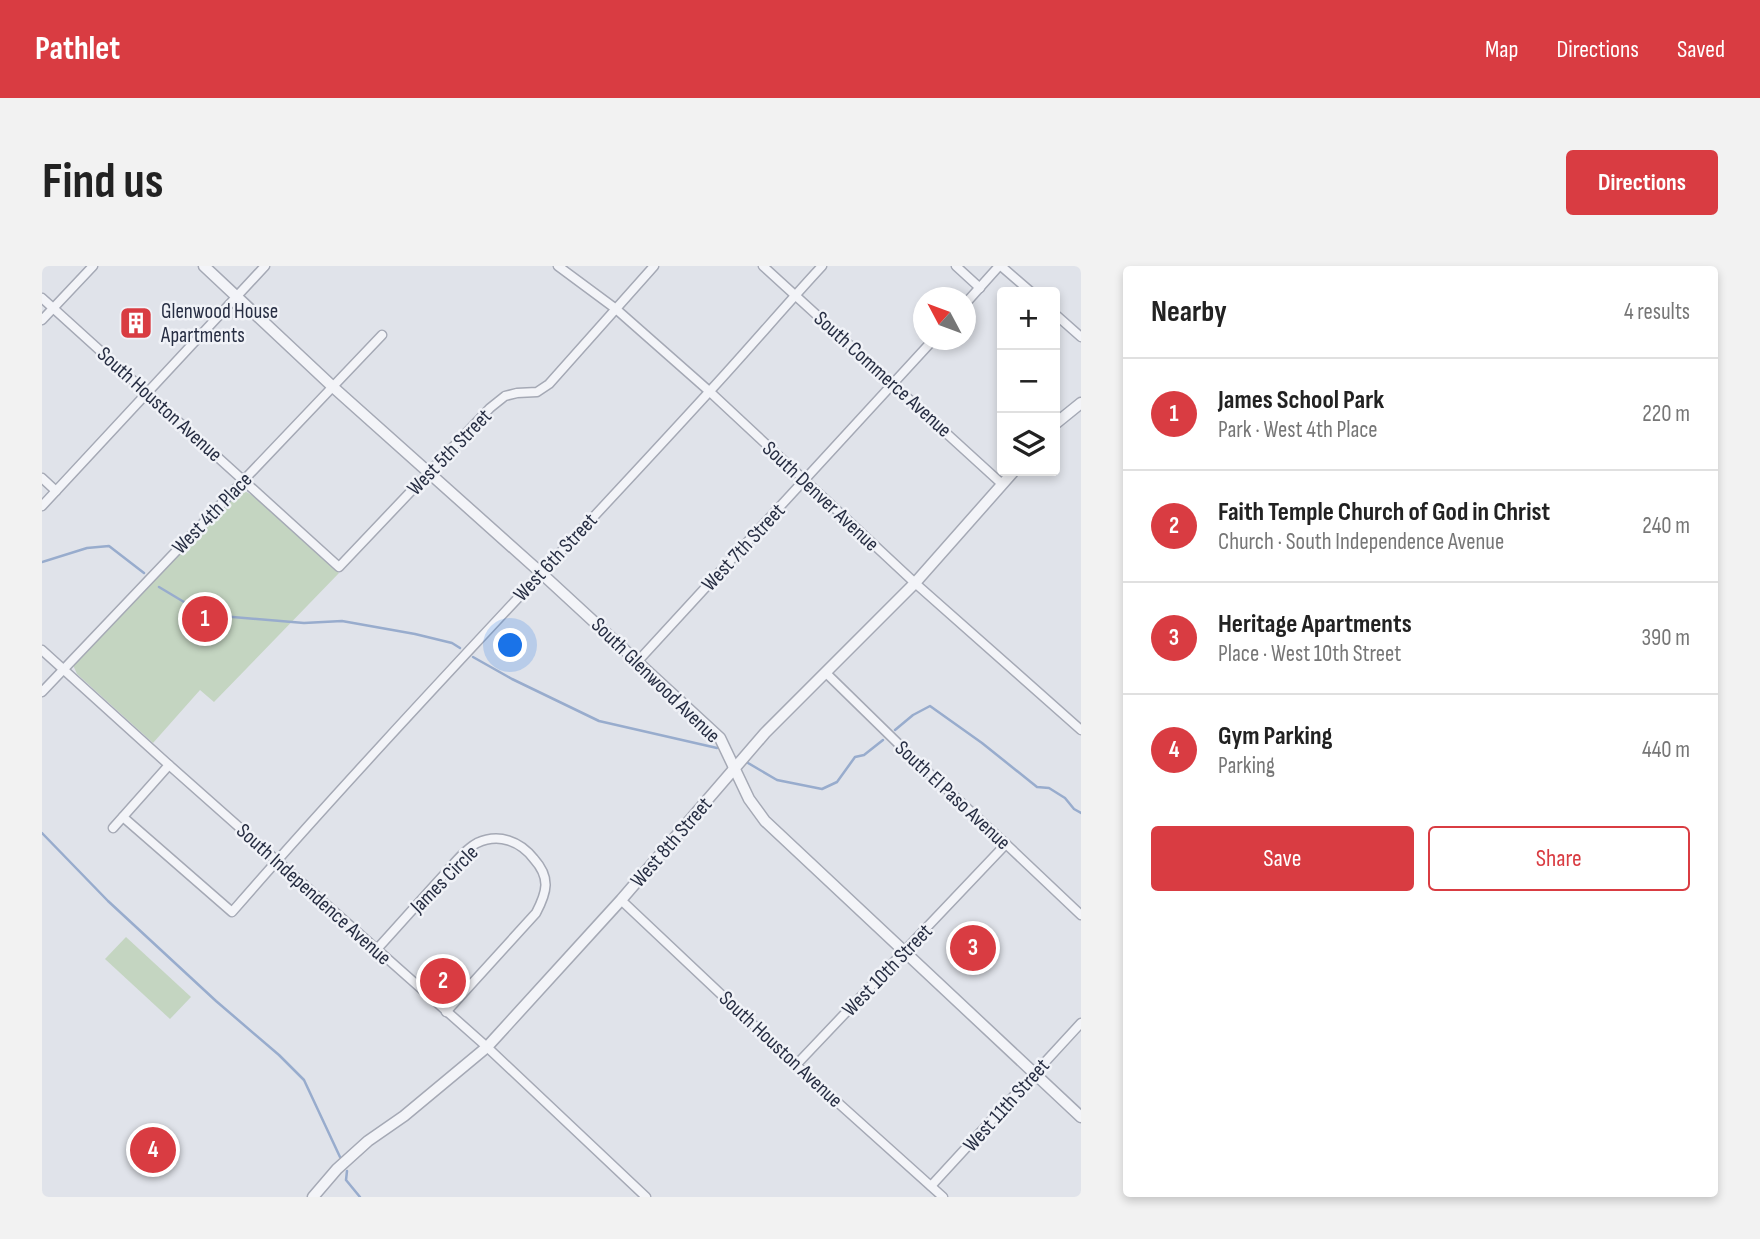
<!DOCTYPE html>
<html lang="en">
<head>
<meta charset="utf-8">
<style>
  body { margin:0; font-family:"Sofia Sans Condensed",sans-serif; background:#f2f2f2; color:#222 }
  .controls { position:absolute; right:21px; top:21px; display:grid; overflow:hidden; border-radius:7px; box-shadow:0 4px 10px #0003 }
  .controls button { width:63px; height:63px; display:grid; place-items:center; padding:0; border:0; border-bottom:2px solid #e0e0e0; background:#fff; color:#222; font:35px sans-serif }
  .compass { position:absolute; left:871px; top:21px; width:63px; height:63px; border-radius:50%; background:#fff; box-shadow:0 4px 10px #0003; rotate:311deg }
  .you { position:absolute; left:469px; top:380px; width:24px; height:24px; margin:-18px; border:5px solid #fff; border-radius:50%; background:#1a73e8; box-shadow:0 0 0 10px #1a73e833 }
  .badge { display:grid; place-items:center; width:46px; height:46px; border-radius:50%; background:#d93c42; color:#fff; font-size:23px; font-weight:700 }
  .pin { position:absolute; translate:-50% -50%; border:4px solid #fff; box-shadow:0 2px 7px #0006 }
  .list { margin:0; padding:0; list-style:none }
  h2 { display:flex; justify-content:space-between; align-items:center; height:91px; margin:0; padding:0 28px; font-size:30px }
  h2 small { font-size:23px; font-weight:400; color:#767676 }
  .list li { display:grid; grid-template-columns:46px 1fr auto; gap:21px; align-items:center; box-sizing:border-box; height:112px; padding:0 28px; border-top:2px solid #e0e0e0 }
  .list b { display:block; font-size:26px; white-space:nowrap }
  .list p { margin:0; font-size:23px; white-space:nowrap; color:#767676 }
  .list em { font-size:23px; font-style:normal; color:#767676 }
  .actions { display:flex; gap:14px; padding:21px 28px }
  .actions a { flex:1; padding:16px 0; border:2px solid #d93c42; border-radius:7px; text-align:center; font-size:24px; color:#d93c42 }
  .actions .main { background:#d93c42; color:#fff }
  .icon { flex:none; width:38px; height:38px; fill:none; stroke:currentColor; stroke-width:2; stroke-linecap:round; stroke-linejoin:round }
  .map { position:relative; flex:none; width:1039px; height:931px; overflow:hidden; border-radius:7px }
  header { display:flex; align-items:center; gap:42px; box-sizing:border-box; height:98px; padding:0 35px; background:#d93c42; color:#fff }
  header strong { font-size:33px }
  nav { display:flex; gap:38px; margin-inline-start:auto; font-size:24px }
  .intro { display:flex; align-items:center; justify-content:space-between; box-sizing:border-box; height:168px; padding:0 42px }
  h1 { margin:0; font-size:49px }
  .button { padding:18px 32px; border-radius:7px; background:#d93c42; color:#fff; font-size:24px; font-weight:700 }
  main { display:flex; gap:42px; padding:0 42px }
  aside { flex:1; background:#fff; border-radius:7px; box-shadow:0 4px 10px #0003 }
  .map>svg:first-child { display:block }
</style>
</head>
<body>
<header>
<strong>Pathlet</strong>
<nav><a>Map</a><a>Directions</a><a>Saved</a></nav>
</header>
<div class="intro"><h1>Find us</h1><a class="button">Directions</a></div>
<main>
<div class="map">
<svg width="1039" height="931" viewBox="0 0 1039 931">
  <rect width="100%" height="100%" fill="#e0e3ea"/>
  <!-- green -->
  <g fill="#c4d5c1">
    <path d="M201,224L213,231L297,307L172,436L158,424L111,477L35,408L31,399L193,229Z"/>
    <path d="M84,671L149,731L128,753L63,693Z"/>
  </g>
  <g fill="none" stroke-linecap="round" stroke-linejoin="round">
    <!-- stream -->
    <g stroke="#98accd" stroke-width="2.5">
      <path d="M0,296L45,282L67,280L102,307"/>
      <path d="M117,321L152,342L179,350L262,357L300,355L373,368L410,377L418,382"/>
      <path d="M431,391L470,413L557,455L675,482"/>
      <path d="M853,464L871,449L888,440L940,477L995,521L1007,522L1023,532L1032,543L1039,547"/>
      <path d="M706,497L735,514L780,523L795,516L813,491L822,489L841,474"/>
      <path d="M0,567L66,635L174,735L237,789L262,814L298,891"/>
      <path d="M305,905L304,914L318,931"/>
    </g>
    <defs>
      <g id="minor">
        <path d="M516,0L574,43L667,125L873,317L1039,464"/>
        <path d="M721,0L960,218"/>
        <path d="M914,0L938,22"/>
        <path d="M959,0L989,26"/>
        <path d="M0,32L297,301L448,142L463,130L475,127L495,126L507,118L612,0"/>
        <path d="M923,38L957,0"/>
        <path d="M1013,48L1039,71"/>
        <path d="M0,54L51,0"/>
        <path d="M0,212L14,225"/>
        <path d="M0,240L223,0"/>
        <path d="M0,384L127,499L445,781L604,931"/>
        <path d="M596,395L891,74"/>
        <path d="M784,407L873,494L964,578L1039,649"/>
        <path d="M0,426L340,69"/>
        <path d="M81,551L190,646C344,469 508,300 667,126C705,85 742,41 780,0"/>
        <path d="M71,562L127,499"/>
        <path d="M579,634L754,799L901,931"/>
        <path d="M335,683C357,659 378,635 400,611C410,600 422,584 435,577C457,567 478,575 492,593C509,612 505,626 494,647L404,746"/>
        <path d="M754,799L964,578"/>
        <path d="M889,920L1039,757"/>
      </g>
      <g id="tertiary">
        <path d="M162,0L291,121L498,306L678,472L707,533L723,555L1039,851"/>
        <path d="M1013,158L1039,137"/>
        <path d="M271,931L295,903L326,875L362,850L445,781L579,634L723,467L873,317L972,205"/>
      </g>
    </defs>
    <!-- minor casing -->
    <use href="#minor" stroke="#a5a9b5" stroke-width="11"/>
    <!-- tertiary casing -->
    <use href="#tertiary" stroke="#a5a9b5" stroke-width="13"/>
    <!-- minor -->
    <use href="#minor" stroke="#f3f4f8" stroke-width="8"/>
    <!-- tertiary -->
    <use href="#tertiary" stroke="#f3f4f8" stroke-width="10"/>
  </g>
  <!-- icons -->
  <defs>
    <symbol id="building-square" viewBox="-11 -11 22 22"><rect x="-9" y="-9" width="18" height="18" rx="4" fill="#d93c42" stroke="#f0f2f7"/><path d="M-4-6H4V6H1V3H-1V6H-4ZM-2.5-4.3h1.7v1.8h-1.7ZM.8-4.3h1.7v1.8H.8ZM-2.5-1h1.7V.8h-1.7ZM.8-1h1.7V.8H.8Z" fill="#fff"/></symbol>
  </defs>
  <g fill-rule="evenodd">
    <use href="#building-square" x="75" y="38" width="38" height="38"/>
  </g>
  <g text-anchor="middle" stroke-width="5" stroke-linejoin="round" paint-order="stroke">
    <!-- poi labels -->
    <g font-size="21" fill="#272e43" stroke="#f0f2f7" text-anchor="start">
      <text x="119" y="52">Glenwood House<tspan x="119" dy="24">Apartments</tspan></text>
    </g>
    <!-- street labels -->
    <g font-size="21" fill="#272e43" stroke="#f0f2f7">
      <text transform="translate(841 108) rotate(42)" y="7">South Commerce Avenue</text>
      <text transform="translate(118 138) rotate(42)" y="7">South Houston Avenue</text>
      <text transform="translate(407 186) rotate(-46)" y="7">West 5th Street</text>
      <text transform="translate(779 230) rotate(43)" y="7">South Denver Avenue</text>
      <text transform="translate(170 247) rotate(-46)" y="7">West 4th Place</text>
      <text transform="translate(701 281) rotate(-47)" y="7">West 7th Street</text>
      <text transform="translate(513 291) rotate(-47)" y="7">West 6th Street</text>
      <text transform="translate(614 414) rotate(44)" y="7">South Glenwood Avenue</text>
      <text transform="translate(911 529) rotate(43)" y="7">South El Paso Avenue</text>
      <text transform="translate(629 576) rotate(-49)" y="7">West 8th Street</text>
      <text transform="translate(402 613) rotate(-45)" y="7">James Circle</text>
      <text transform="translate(272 628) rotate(42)" y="7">South Independence Avenue</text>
      <text transform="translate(845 704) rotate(-46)" y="7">West 10th Street</text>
      <text transform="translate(739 783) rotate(43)" y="7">South Houston Avenue</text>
      <text transform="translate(964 839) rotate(-48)" y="7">West 11th Street</text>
    </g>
  </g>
</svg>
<div class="controls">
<button>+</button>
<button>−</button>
<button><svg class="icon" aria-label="layers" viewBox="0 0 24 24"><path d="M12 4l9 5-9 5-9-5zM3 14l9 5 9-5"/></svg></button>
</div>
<svg class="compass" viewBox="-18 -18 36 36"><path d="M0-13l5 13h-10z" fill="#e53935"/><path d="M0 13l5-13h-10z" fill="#767676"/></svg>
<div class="you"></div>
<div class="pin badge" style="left:163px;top:353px">1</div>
<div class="pin badge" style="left:401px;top:715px">2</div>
<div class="pin badge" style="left:931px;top:682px">3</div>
<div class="pin badge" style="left:111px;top:884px">4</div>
</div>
<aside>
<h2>Nearby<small>4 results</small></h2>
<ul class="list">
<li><span class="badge">1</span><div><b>James School Park</b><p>Park · West 4th Place</p></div><em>220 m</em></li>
<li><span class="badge">2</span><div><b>Faith Temple Church of God in Christ</b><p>Church · South Independence Avenue</p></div><em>240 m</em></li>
<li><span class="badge">3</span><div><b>Heritage Apartments</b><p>Place · West 10th Street</p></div><em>390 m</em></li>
<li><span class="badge">4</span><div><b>Gym Parking</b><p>Parking</p></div><em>440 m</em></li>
</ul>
<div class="actions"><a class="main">Save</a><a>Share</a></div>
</aside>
</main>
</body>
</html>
